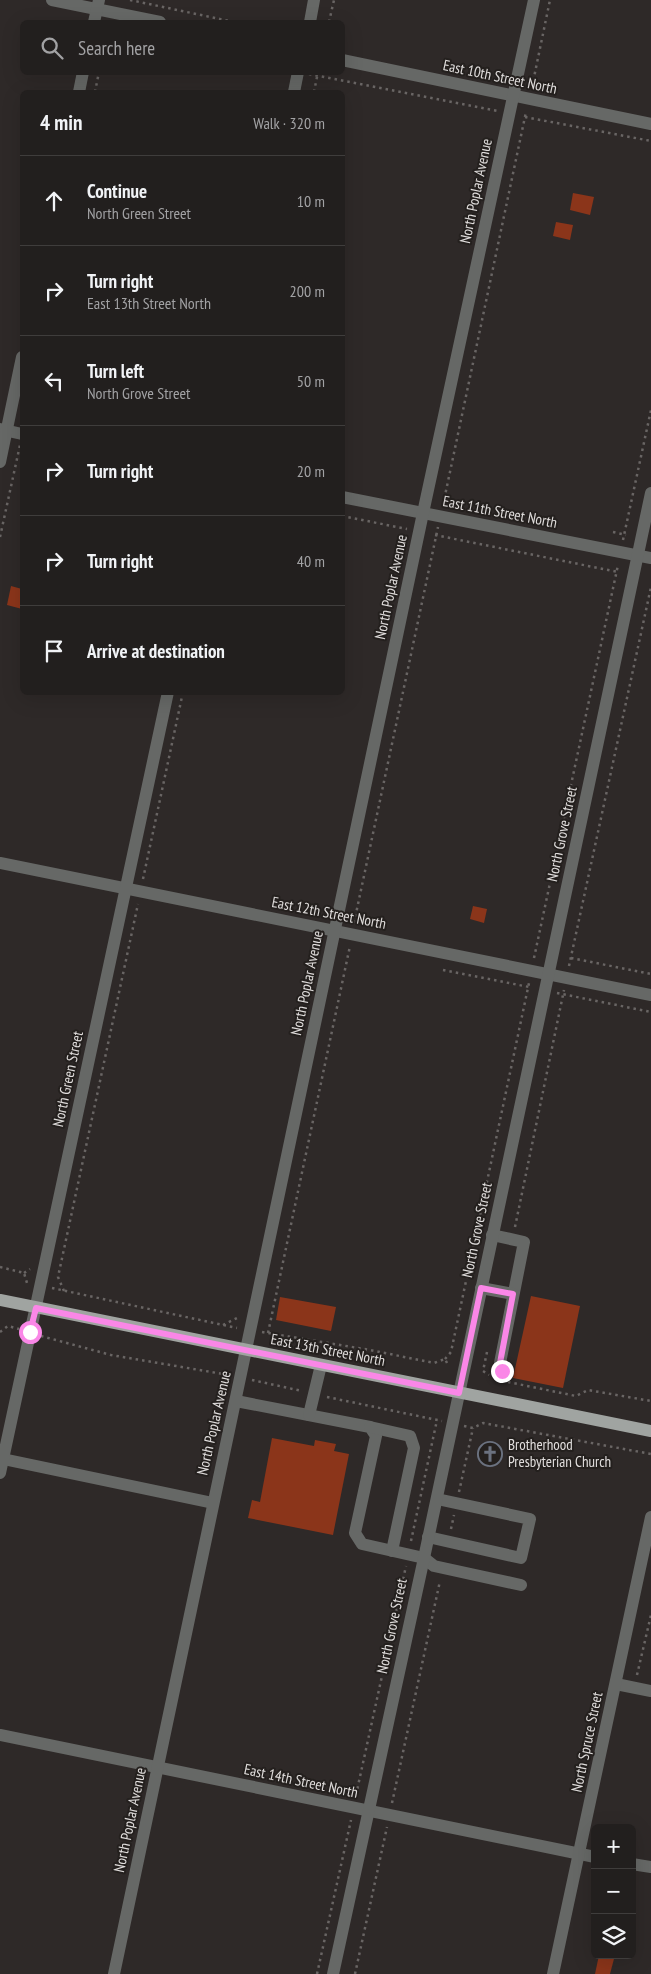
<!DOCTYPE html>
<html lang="en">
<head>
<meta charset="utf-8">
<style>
  body { margin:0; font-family:"PT Sans Narrow",sans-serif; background:#2e2c2b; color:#f1f3f6 }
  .controls { position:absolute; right:15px; bottom:15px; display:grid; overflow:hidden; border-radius:8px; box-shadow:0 5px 20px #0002 }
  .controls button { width:45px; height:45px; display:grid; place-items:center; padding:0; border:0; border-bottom:1px solid #3f3d3c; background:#221f1e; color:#f1f3f6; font:25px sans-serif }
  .stop { position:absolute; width:15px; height:15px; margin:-11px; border:4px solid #fa87e7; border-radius:50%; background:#fff }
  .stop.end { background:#fa87e7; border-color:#fff; box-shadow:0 1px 5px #0008 }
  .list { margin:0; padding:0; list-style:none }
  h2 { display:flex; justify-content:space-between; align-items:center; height:65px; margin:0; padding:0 20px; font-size:21px }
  h2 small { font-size:16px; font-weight:400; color:#a2a2a4 }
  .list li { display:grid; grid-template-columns:32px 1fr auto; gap:15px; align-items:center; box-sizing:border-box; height:90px; padding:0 20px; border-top:1px solid #3f3d3c }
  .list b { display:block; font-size:19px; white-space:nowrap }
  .list p { margin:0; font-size:16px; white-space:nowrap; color:#a2a2a4 }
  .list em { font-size:16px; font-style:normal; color:#a2a2a4 }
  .icon { flex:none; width:28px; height:28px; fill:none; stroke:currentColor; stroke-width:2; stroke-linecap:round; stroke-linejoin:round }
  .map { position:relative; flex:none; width:651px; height:1974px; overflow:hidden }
  .search { position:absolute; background:#221f1e; box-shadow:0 5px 20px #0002; left:20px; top:20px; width:325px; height:55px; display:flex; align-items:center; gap:12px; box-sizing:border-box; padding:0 18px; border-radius:8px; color:#a2a2a4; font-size:19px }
  .panel { position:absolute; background:#221f1e; box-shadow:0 5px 20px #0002; left:20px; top:90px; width:325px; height:605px; border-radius:8px }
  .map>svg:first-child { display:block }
</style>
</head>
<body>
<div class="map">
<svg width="651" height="1974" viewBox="0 0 651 1974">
  <rect width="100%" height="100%" fill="#2e2928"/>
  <!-- building -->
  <g fill="#8b351a">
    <path d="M573,193L594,197L590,215L570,210Z"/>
    <path d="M556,222L573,225L570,240L553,236Z"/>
    <path d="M11,586L22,589V609L7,605Z"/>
    <path d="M473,906L487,909L484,923L470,919Z"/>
    <path d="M531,1296L580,1306L563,1388L513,1378Z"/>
    <path d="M280,1297L336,1307L331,1331L276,1320Z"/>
    <path d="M272,1438L314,1446L315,1440L336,1444L334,1451L349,1454L333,1535L248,1518L252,1500L260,1502Z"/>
    <path d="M599,1955H615L610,1974H595Z"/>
  </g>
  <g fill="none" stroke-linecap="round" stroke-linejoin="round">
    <!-- path -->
    <g stroke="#696564" stroke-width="2.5" stroke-dasharray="2.5 4" stroke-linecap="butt">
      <path d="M130,0L234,22"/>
      <path d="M329,22L334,0"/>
      <path d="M309,74L498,111"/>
      <path d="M532,87L550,0"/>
      <path d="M95,92L99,72"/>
      <path d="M314,92L318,72"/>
      <path d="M525,117L651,141"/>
      <path d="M443,505L526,112"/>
      <path d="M342,516L407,529"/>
      <path d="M613,532L626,535"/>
      <path d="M435,535L618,572"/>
      <path d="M0,537L20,445"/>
      <path d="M623,540L651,410"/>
      <path d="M143,879L183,692"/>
      <path d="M354,923L438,527"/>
      <path d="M534,958L618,565"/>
      <path d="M571,958L651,974"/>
      <path d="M569,966L651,587"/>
      <path d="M443,970L529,987"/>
      <path d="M557,993L651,1012"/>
      <path d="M515,1227L564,990"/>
      <path d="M0,1267L24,1273L27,1283"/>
      <path d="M24,1273L30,1269"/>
      <path d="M52,1288L237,1328"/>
      <path d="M64,1291L58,1277L138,904"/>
      <path d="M223,1325L239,1317"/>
      <path d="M0,1332L8,1326L19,1329"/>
      <path d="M262,1332L370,1350L434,1363L445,1359L448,1365"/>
      <path d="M268,1333L350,946"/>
      <path d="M41,1336L111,1355L229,1375"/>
      <path d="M487,1352L483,1371L489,1375"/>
      <path d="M445,1359L451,1352L529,983"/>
      <path d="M252,1380L302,1391"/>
      <path d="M508,1382L576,1396L588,1390L651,1401"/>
      <path d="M327,1397L442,1421"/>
      <path d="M464,1426L473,1428L483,1423L651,1454"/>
      <path d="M459,1492L473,1428"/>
      <path d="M451,1529L454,1515"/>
      <path d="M411,1541L437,1420"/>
      <path d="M637,1675L651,1615"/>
      <path d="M356,1795L406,1566"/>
      <path d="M392,1803L440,1581"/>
      <path d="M317,1974L351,1820"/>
      <path d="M355,1974L387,1827"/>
    </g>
    <!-- minor -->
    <g stroke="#666866" stroke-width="12">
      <path d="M52,0L160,22"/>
      <path d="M94,22L99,0"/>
      <path d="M310,22L314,0"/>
      <path d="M342,60L651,124"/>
      <path d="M79,92L83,72"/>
      <path d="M294,92L298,72"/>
      <path d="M0,429L22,434"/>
      <path d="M0,462L22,357"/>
      <path d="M342,497L651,558"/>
      <path d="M0,863L651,995"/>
      <path d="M492,1235L524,1242L500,1363L502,1371"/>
      <path d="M481,1288L513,1294"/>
      <path d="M236,1401L370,1427L376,1436L355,1533L362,1544L424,1558L434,1566L521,1585"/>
      <path d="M309,1415L321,1365"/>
      <path d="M370,1427L410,1436L414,1448L392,1551"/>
      <path d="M3,1459L213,1503"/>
      <path d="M0,1473L168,692"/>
      <path d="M428,1537L521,1558L530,1519L437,1499"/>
      <path d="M616,1684L651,1691"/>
      <path d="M0,1735L595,1857"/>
      <path d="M632,1864L651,1867"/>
      <path d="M114,1974L423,513L534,0"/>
      <path d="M333,1974L424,1558L651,493"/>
      <path d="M553,1974L651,1517"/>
    </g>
    <!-- major -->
    <path stroke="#a0a4a1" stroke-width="12" d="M0,1300L651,1431"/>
  </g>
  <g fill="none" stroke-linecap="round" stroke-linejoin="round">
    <!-- route -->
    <path stroke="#fa87e7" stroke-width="6" d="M30,1332L36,1308L459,1393L481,1288L513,1294L500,1363L502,1371"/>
  </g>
  <!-- icons -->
  <defs>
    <symbol id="church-ring" viewBox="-11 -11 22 22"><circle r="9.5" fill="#24201e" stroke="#6b7280" stroke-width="1.5"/><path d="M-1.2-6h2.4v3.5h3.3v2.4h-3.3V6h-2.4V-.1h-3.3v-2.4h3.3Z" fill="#6b7280"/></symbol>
  </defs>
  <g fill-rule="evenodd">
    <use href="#church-ring" x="476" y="1440" width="28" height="28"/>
  </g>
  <g text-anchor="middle" stroke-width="4" stroke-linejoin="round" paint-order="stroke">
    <!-- street labels -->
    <g font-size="15" fill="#e0dddc" stroke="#24201e">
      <text transform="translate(500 77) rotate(12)" y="5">East 10th Street North</text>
      <text transform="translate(476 191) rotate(-78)" y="5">North Poplar Avenue</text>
      <text transform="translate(500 512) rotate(11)" y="5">East 11th Street North</text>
      <text transform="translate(391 587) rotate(-78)" y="5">North Poplar Avenue</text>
      <text transform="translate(562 834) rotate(-78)" y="5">North Grove Street</text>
      <text transform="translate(329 913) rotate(11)" y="5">East 12th Street North</text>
      <text transform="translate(307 983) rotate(-78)" y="5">North Poplar Avenue</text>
      <text transform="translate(68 1079) rotate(-78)" y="5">North Green Street</text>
      <text transform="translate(477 1230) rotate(-78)" y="5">North Grove Street</text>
      <text transform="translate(328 1350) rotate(11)" y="5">East 13th Street North</text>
      <text transform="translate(214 1423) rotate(-77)" y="5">North Poplar Avenue</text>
      <text transform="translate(392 1626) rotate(-78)" y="5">North Grove Street</text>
      <text transform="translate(587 1742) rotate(-78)" y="5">North Spruce Street</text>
      <text transform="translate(301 1781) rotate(12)" y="5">East 14th Street North</text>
      <text transform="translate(130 1820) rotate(-78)" y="5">North Poplar Avenue</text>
    </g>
    <!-- poi labels -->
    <g font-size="15" fill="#e0dddc" stroke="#24201e" text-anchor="start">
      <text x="508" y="1450">Brotherhood<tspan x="508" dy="17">Presbyterian Church</tspan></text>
    </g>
  </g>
</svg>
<div class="controls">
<button>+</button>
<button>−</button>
<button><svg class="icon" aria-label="layers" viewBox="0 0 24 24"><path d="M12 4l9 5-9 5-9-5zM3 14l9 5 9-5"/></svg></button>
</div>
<div class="stop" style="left:30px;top:1332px"></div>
<div class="stop end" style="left:502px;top:1371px"></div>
<div class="search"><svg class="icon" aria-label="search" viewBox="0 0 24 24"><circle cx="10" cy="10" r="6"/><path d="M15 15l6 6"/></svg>Search here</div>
<section class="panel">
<h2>4 min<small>Walk · 320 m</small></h2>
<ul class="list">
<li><svg class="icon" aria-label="ahead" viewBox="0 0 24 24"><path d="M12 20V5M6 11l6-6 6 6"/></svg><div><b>Continue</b><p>North Green Street</p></div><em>10 m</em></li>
<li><svg class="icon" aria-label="right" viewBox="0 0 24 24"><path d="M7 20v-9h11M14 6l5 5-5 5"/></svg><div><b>Turn right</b><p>East 13th Street North</p></div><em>200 m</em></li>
<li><svg class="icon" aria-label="left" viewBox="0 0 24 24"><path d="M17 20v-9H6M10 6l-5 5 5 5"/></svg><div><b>Turn left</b><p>North Grove Street</p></div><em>50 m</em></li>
<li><svg class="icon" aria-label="right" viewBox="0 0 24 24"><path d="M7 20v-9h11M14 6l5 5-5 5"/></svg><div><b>Turn right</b></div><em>20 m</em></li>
<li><svg class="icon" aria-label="right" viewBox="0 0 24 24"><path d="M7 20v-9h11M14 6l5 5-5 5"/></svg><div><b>Turn right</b></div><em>40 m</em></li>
<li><svg class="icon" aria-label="arrive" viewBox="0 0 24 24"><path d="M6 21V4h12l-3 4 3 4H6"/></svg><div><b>Arrive at destination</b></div></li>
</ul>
</section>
</div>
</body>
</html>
